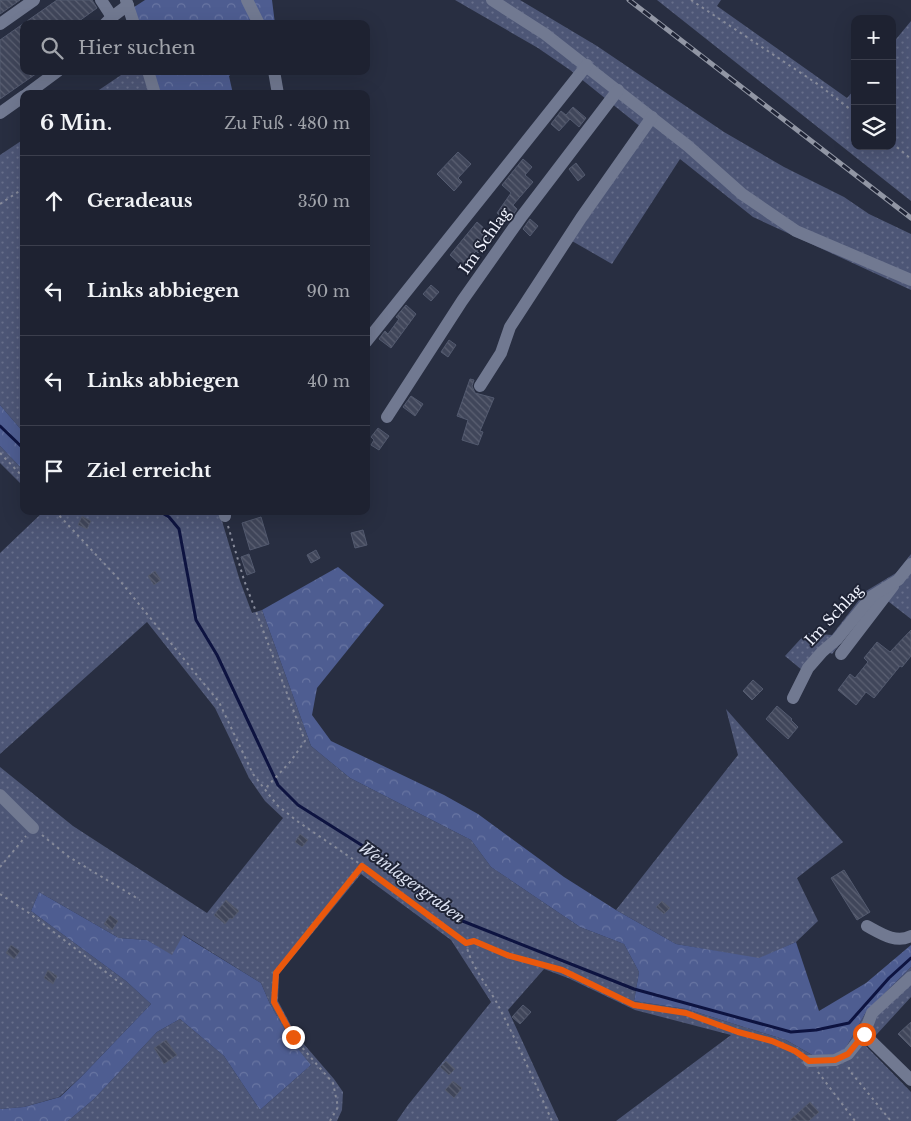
<!DOCTYPE html>
<html lang="de">
<head>
<meta charset="utf-8">
<style>
  body { margin:0; font-family:"Libre Baskerville",serif; background:#262a39; color:#f1f3f6 }
  .controls { position:absolute; right:15px; top:15px; display:grid; overflow:hidden; border-radius:10px; box-shadow:0 5px 20px #0002 }
  .controls button { width:45px; height:45px; display:grid; place-items:center; padding:0; border:0; border-bottom:1px solid #3c3f4d; background:#1e2231; color:#f1f3f6; font:25px sans-serif }
  .stop { position:absolute; width:15px; height:15px; margin:-11px; border:4px solid #ea580c; border-radius:50%; background:#fff }
  .stop.end { background:#ea580c; border-color:#fff; box-shadow:0 1px 5px #0008 }
  .list { margin:0; padding:0; list-style:none }
  h2 { display:flex; justify-content:space-between; align-items:center; height:65px; margin:0; padding:0 20px; font-size:21px }
  h2 small { font-size:16px; font-weight:400; color:#a1a4ab }
  .list li { display:grid; grid-template-columns:32px 1fr auto; gap:15px; align-items:center; box-sizing:border-box; height:90px; padding:0 20px; border-top:1px solid #3c3f4d }
  .list b { display:block; font-size:19px; white-space:nowrap }
  .list em { font-size:16px; font-style:normal; color:#a1a4ab }
  .icon { flex:none; width:28px; height:28px; fill:none; stroke:currentColor; stroke-width:2; stroke-linecap:round; stroke-linejoin:round }
  .map { position:relative; flex:none; width:911px; height:1121px; overflow:hidden }
  .search { position:absolute; background:#1e2231; box-shadow:0 5px 20px #0002; left:20px; top:20px; width:350px; height:55px; display:flex; align-items:center; gap:12px; box-sizing:border-box; padding:0 18px; border-radius:10px; color:#a1a4ab; font-size:19px }
  .panel { position:absolute; background:#1e2231; box-shadow:0 5px 20px #0002; left:20px; top:90px; width:350px; height:425px; border-radius:10px }
  .map>svg:first-child { display:block }
</style>
</head>
<body>
<div class="map">
<svg width="911" height="1121" viewBox="0 0 911 1121">
  <defs>
    <pattern id="grass-dots" width="8" height="8" patternUnits="userSpaceOnUse" patternTransform="scale(1.25)"><rect width="8" height="8" fill="#4d5676"/><path d="M2 2h.1M6 6h.1" fill="none" stroke="#676f8b" stroke-width="1.8" stroke-linecap="round"/></pattern>
    <pattern id="forest-crowns" width="20" height="18" patternUnits="userSpaceOnUse" patternTransform="scale(1.25)"><rect width="20" height="18" fill="#4e5d91"/><path d="M2 6a3 3 0 1 1 6 0M12 15a3 3 0 1 1 6 0" fill="none" stroke="#6875a2"/></pattern>
    <pattern id="building-back-hatch" width="6" height="6" patternUnits="userSpaceOnUse" patternTransform="scale(1.25)"><rect width="6" height="6" fill="#40465a"/><path d="M-1 5l2 2M0 0l6 6M5-1l2 2" fill="none" stroke="#5c6173"/></pattern>
  </defs>
  <rect width="100%" height="100%" fill="#282e41"/>
  <!-- grass -->
  <g fill="url(#grass-dots)">
    <path d="M455,0H520L597,46L724,132L784,167L844,197L869,214L911,234V290L753,217L680,159L612,264L572,241L647,132L570,70L538,48Z"/>
    <path d="M657,0H721L717,6L847,98L855,89V146H892V44L911,21V201Z"/>
    <path d="M127,71H143L150,94H93Z"/>
    <path d="M24,139V433L0,405V155Z"/>
    <path d="M0,446L24,471V487L0,463Z"/>
    <path d="M44,511H219L240,581L252,613L262,610L311,746L350,778L471,840L491,867L580,927L624,944L639,972L634,1001L686,1009L786,1040L814,1056L843,1053L866,1012L911,967V997L866,1046L911,1092V1121H616L731,1035L635,1010L568,978L544,969L508,1010L559,1121H397L408,1105L491,1002L451,940L361,874L279,974L278,1001L296,1035L334,1079L343,1092L342,1110L337,1121H68L94,1099L157,1032L180,1019L224,1056L260,1110L311,1065L290,1040L270,1004L261,983L184,935L172,956L147,940L119,938L39,892L31,911L126,981L151,1004L82,1076L59,1097L24,1107L0,1109V767L73,826L207,913L283,818L265,801L249,778L215,708L147,622L0,754V553Z"/>
    <path d="M911,554V619L880,595L832,654L826,651L808,675L785,656L806,633L832,635L866,591L896,573Z"/>
    <path d="M726,709L843,842L797,878L818,921L796,942L759,959L676,944L616,910L738,755Z"/>
  </g>
  <!-- forest -->
  <g fill="url(#forest-crowns)">
    <path d="M145,0H272L275,24H261L258,15L242,24H128L125,13Z"/>
    <path d="M143,71H235L229,76L233,94H150Z"/>
    <path d="M0,405L24,433V471L0,446Z"/>
    <path d="M338,567L384,605L317,688L312,715L331,741L444,795L478,814L564,877L616,910L676,944L759,958L796,942L819,1011L866,983L911,945V967L866,1012L843,1053L814,1056L786,1040L686,1009L634,1001L639,972L624,944L580,927L491,867L471,840L350,778L311,746L262,610Z"/>
    <path d="M39,892L119,938L147,940L172,955L183,935L261,983L270,1004L290,1039L311,1065L260,1110L224,1056L180,1019L157,1032L94,1099L68,1121H0V1109L24,1107L60,1097L82,1076L151,1004L126,981L31,911Z"/>
  </g>
  <g fill="none" stroke-linecap="round" stroke-linejoin="round">
    <!-- stream -->
    <g stroke="#0d1340" stroke-width="3">
      <path d="M0,426L24,449"/>
      <path d="M159,511L169,517L179,529L196,620L217,655L278,785L298,805L363,846L460,920L634,989L791,1032L816,1030L849,1023L889,978L911,958"/>
    </g>
  </g>
  <!-- building -->
  <g fill="url(#building-back-hatch)" stroke="#535a6f">
    <path d="M0,0H20L0,14Z"/>
    <path d="M57,0H92L97,8L75,24H24V71H40L0,99V40Z"/>
    <path d="M573,107L586,118L579,127L570,119L559,131L551,124L561,111L566,115Z"/>
    <path d="M458,152L471,164L458,178L462,182L454,191L437,174Z"/>
    <path d="M523,159L532,167L525,175L533,182L513,205L517,209L508,222L497,213L511,193L502,185Z"/>
    <path d="M576,163L585,175L578,181L569,169Z"/>
    <path d="M530,219L538,226L530,236L523,229Z"/>
    <path d="M477,222L493,236L478,253L476,251L462,266L450,255Z"/>
    <path d="M431,285L439,292L431,301L423,294Z"/>
    <path d="M406,305L416,314L391,348L379,339L385,331L388,334L399,319L396,317Z"/>
    <path d="M449,340L456,345L448,357L441,352Z"/>
    <path d="M470,379L474,380L472,386L475,393L494,398L480,431L483,432L478,445L462,440L468,420L457,416Z"/>
    <path d="M411,396L423,404L415,416L403,407Z"/>
    <path d="M378,428L389,436L379,450L371,445L374,440L371,437Z"/>
    <path d="M82,516L91,521L87,529L78,525Z"/>
    <path d="M261,517L269,544L250,550L242,523Z"/>
    <path d="M363,530L367,545L355,548L351,533Z"/>
    <path d="M316,550L320,558L311,563L307,555Z"/>
    <path d="M249,554L255,572L247,575L241,557Z"/>
    <path d="M155,571L161,580L154,585L148,576Z"/>
    <path d="M911,630V656L902,667L900,666L874,698L866,692L856,705L838,690L850,674L855,678L868,662L864,658L877,642L890,652Z"/>
    <path d="M753,680L763,689L752,700L743,691Z"/>
    <path d="M777,706L792,719L791,720L798,727L788,739L766,719Z"/>
    <path d="M300,834L308,840L302,847L295,842Z"/>
    <path d="M844,870L870,912L857,920L831,878Z"/>
    <path d="M226,900L239,911L232,919L230,918L225,924L214,915Z"/>
    <path d="M662,901L670,908L664,914L656,907Z"/>
    <path d="M110,915L118,921L112,930L104,924Z"/>
    <path d="M11,945L20,951L14,959L6,953Z"/>
    <path d="M48,970L57,976L53,984L44,978Z"/>
    <path d="M523,1005L531,1012L520,1024L512,1017Z"/>
    <path d="M911,1022V1047L898,1034Z"/>
    <path d="M166,1040L177,1055L164,1064L154,1048Z"/>
    <path d="M446,1061L455,1069L449,1075L440,1067Z"/>
    <path d="M453,1081L462,1088L454,1098L445,1090Z"/>
    <path d="M810,1102L819,1112L809,1121H789Z"/>
  </g>
  <g fill="none" stroke-linecap="round" stroke-linejoin="round">
    <!-- path -->
    <g stroke="#868a9a" stroke-width="2" stroke-dasharray="2.5 4" stroke-linecap="butt">
      <path d="M691,0L819,85L855,113"/>
      <path d="M892,143L911,159"/>
      <path d="M0,204L24,188"/>
      <path d="M0,453L24,478"/>
      <path d="M55,511L116,576L219,702L253,774L277,805L297,821L363,866L466,943L474,941L507,955L562,970L634,1005L686,1013L738,1032L772,1041L795,1051L801,1055"/>
      <path d="M228,526L244,580L305,741L290,762L264,790"/>
      <path d="M42,835L69,857L140,900"/>
      <path d="M0,867L26,836"/>
      <path d="M0,894L29,913L124,986"/>
      <path d="M466,943C469,964 489,987 499,1007C518,1044 535,1083 552,1121"/>
      <path d="M849,1067V1070L891,1121"/>
      <path d="M818,1072L855,1121"/>
      <path d="M330,1121L338,1107L333,1083L293,1037L274,1002L276,973L362,866"/>
    </g>
    <!-- minor -->
    <g stroke="#717991" stroke-width="12">
      <path d="M101,0L112,17"/>
      <path d="M126,0L134,24"/>
      <path d="M247,0L259,24"/>
      <path d="M492,0L545,34L688,146L742,194L796,231L911,280"/>
      <path d="M0,24L34,0"/>
      <path d="M105,24L112,17L128,5"/>
      <path d="M148,71L155,94"/>
      <path d="M274,71L278,94"/>
      <path d="M27,94L58,71"/>
      <path d="M0,113L24,96"/>
      <path d="M366,342L587,65"/>
      <path d="M480,386L501,353L510,327L581,218L652,117"/>
      <path d="M387,417L462,301L522,216L618,90"/>
      <path d="M224,511L225,516"/>
      <path d="M841,654L893,586"/>
      <path d="M793,698L808,668L822,652L837,639L872,596L898,580L911,564"/>
      <path d="M0,795L33,828"/>
      <path d="M867,926C880,933 896,944 911,936"/>
      <path d="M864,1034L911,1080"/>
      <path d="M809,1061L835,1060L848,1054L864,1034L872,1013L911,977"/>
    </g>
    <defs>
      <path id="rail" d="M629,0L911,218"/>
    </defs>
    <!-- rail casing -->
    <use href="#rail" stroke="#9196a4" stroke-width="5"/>
    <!-- rail -->
    <use href="#rail" stroke="#1f2436" stroke-width="3" stroke-dasharray="9" stroke-linecap="butt"/>
  </g>
  <g fill="none" stroke-linecap="round" stroke-linejoin="round">
    <!-- route -->
    <path stroke="#ea580c" stroke-width="6" d="M293,1037L274,1002L276,973L362,866L466,943L474,941L507,955L562,970L634,1005L686,1013L738,1032L772,1041L795,1051L809,1061L835,1060L848,1054L864,1034"/>
  </g>
  <g text-anchor="middle" stroke-width="4" stroke-linejoin="round" paint-order="stroke">
    <!-- street labels -->
    <g font-size="15" fill="#f0f3fe" stroke="#1f2436">
      <text transform="translate(485 241) rotate(-55)" y="5">Im Schlag</text>
      <text transform="translate(834 615) rotate(-47)" y="5">Im Schlag</text>
    </g>
    <!-- water labels -->
    <g font-size="16" font-style="italic" fill="#dbe1f1" stroke="#1f2436">
      <text transform="translate(412 882) rotate(36)" y="6">Weinlagergraben</text>
    </g>
  </g>
</svg>
<div class="controls">
<button>+</button>
<button>−</button>
<button><svg class="icon" aria-label="layers" viewBox="0 0 24 24"><path d="M12 4l9 5-9 5-9-5zM3 14l9 5 9-5"/></svg></button>
</div>
<div class="stop" style="left:864px;top:1034px"></div>
<div class="stop end" style="left:293px;top:1037px"></div>
<div class="search"><svg class="icon" aria-label="search" viewBox="0 0 24 24"><circle cx="10" cy="10" r="6"/><path d="M15 15l6 6"/></svg>Hier suchen</div>
<section class="panel">
<h2>6 Min.<small>Zu Fuß · 480 m</small></h2>
<ul class="list">
<li><svg class="icon" aria-label="ahead" viewBox="0 0 24 24"><path d="M12 20V5M6 11l6-6 6 6"/></svg><div><b>Geradeaus</b></div><em>350 m</em></li>
<li><svg class="icon" aria-label="left" viewBox="0 0 24 24"><path d="M17 20v-9H6M10 6l-5 5 5 5"/></svg><div><b>Links abbiegen</b></div><em>90 m</em></li>
<li><svg class="icon" aria-label="left" viewBox="0 0 24 24"><path d="M17 20v-9H6M10 6l-5 5 5 5"/></svg><div><b>Links abbiegen</b></div><em>40 m</em></li>
<li><svg class="icon" aria-label="arrive" viewBox="0 0 24 24"><path d="M6 21V4h12l-3 4 3 4H6"/></svg><div><b>Ziel erreicht</b></div></li>
</ul>
</section>
</div>
</body>
</html>
